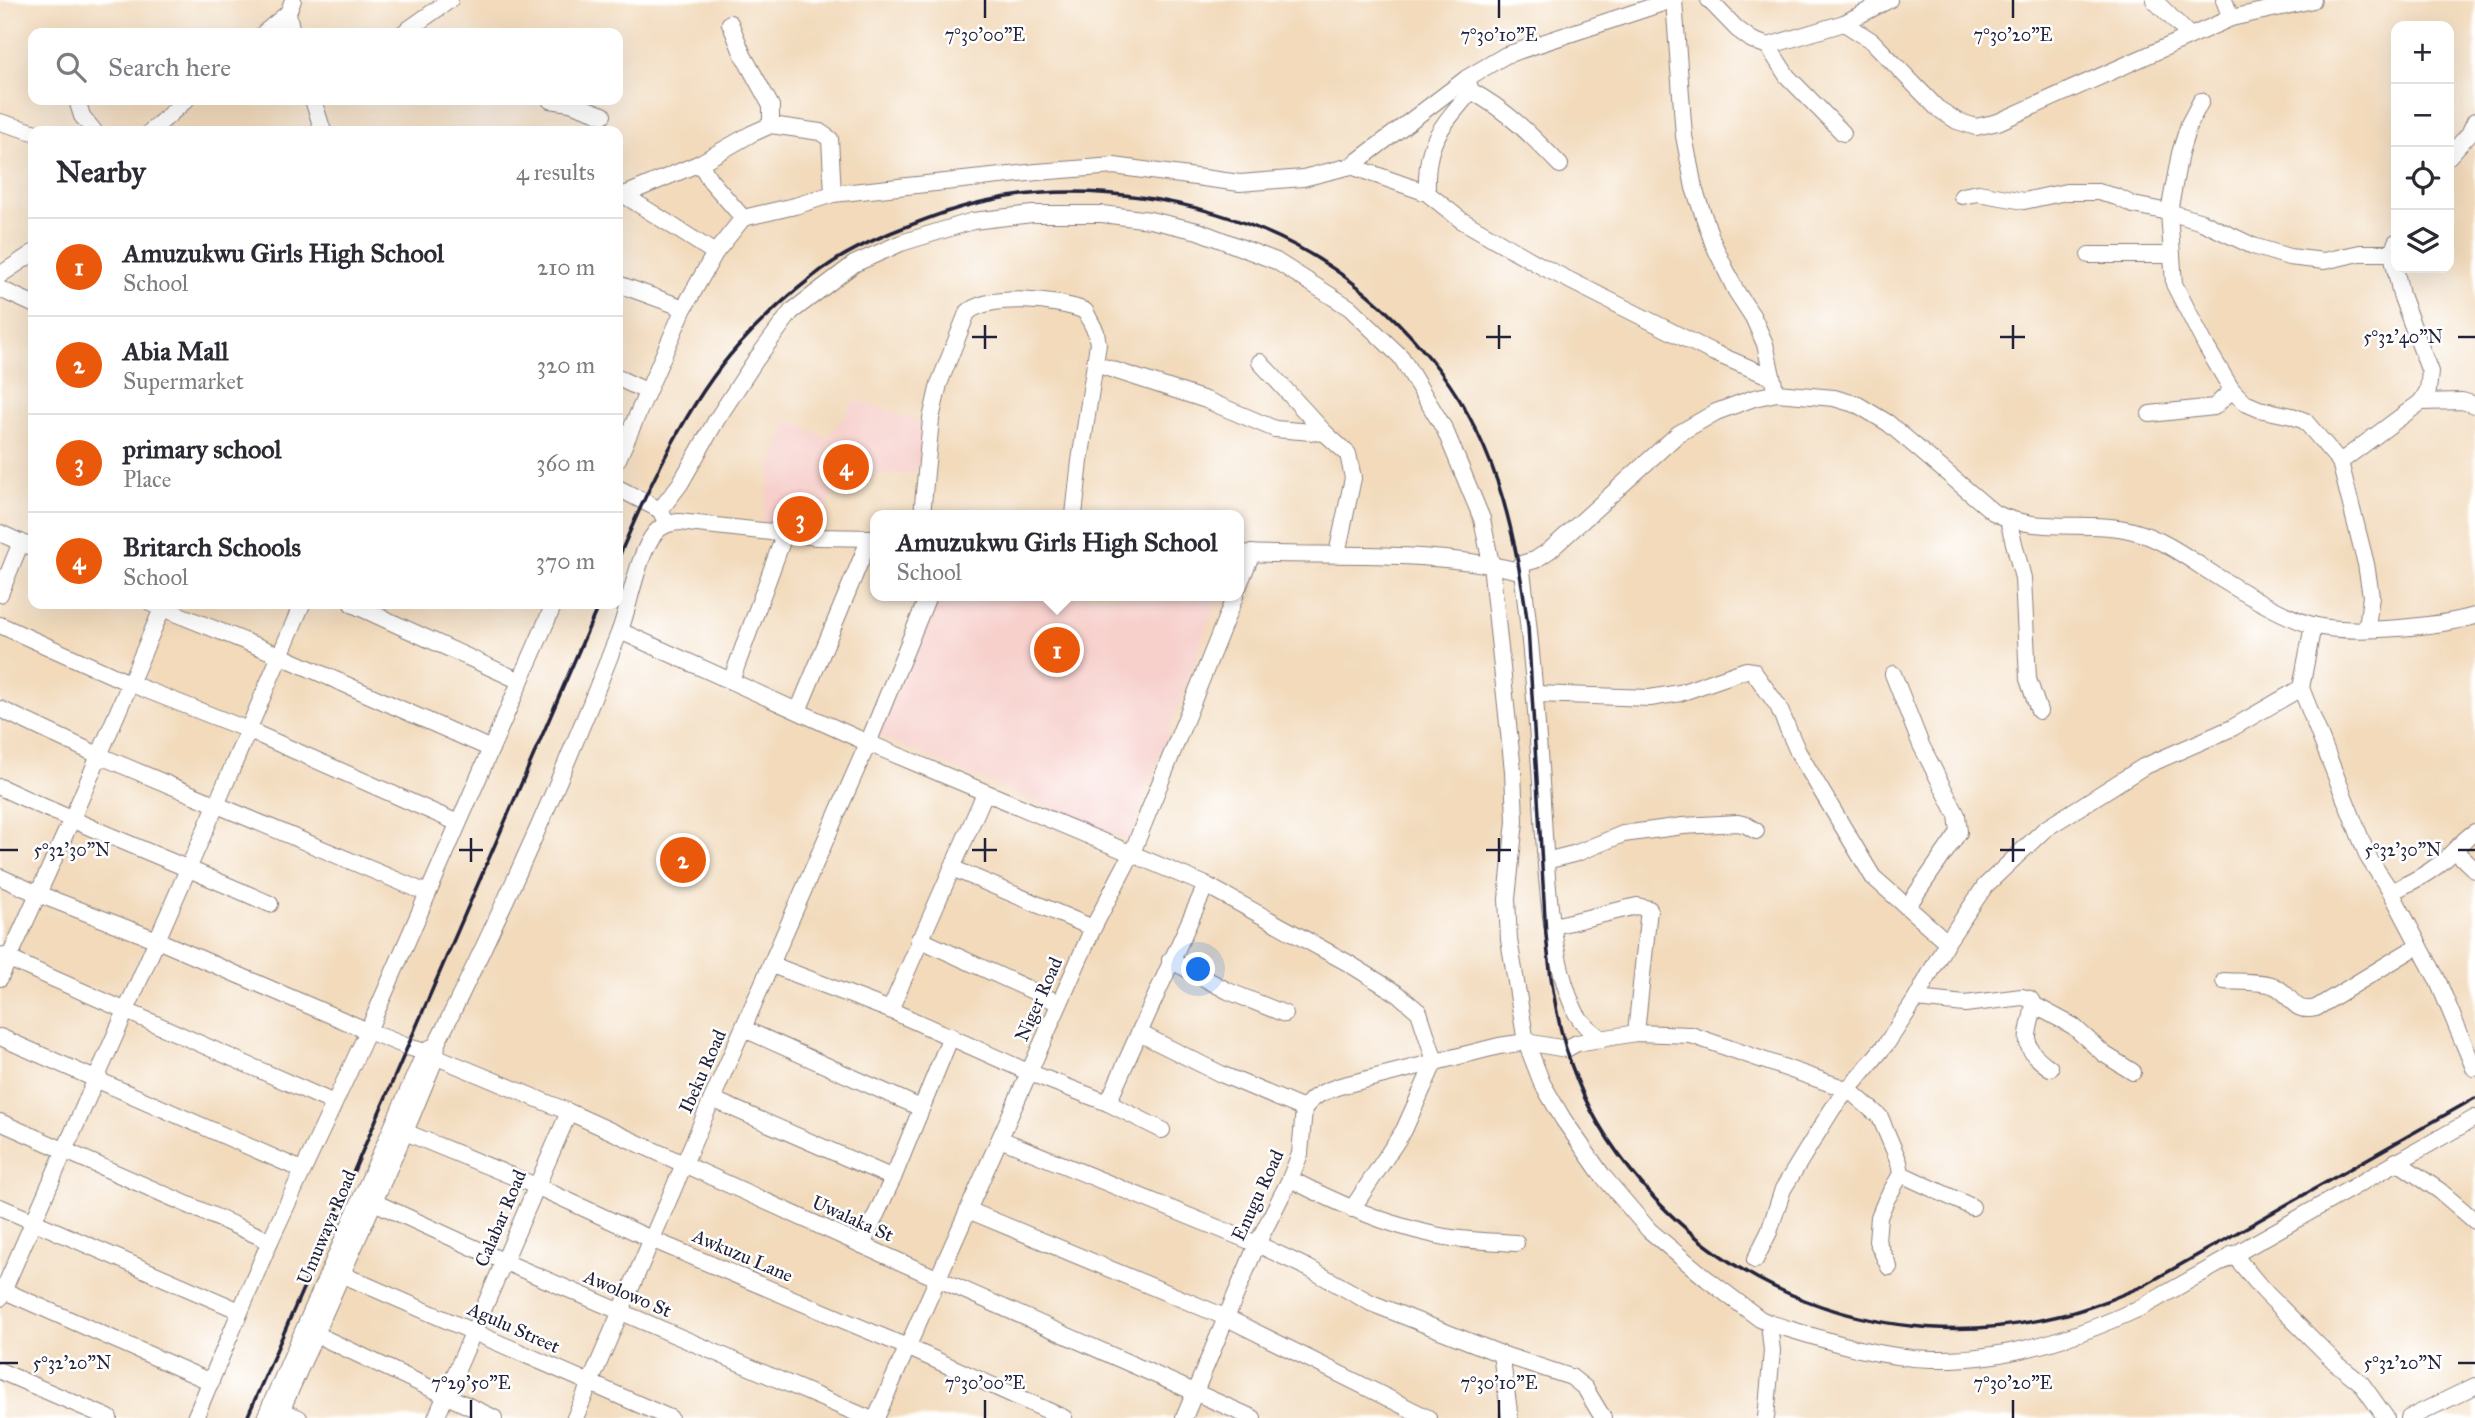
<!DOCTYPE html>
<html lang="en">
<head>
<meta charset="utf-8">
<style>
  body { margin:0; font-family:"IM FELL Great Primer",serif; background:#f2f2f3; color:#2b2b33 }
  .controls { position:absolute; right:21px; top:21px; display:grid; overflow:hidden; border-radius:14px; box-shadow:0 7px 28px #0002 }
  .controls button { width:63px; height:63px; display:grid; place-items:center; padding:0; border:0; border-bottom:2px solid #e1e1e2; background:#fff; color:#2b2b33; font:35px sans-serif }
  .you { position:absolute; left:1199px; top:970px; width:24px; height:24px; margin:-18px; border:5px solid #fff; border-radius:50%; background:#1a73e8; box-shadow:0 0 0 10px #1a73e833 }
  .badge { display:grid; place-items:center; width:46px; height:46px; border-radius:50%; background:#ea580c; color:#fff; font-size:23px; font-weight:700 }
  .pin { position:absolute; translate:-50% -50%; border:4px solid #fff; box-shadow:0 2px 7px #0006 }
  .popup { position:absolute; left:870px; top:510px; width:374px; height:91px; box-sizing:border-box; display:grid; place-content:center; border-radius:14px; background:#fff; filter:drop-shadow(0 2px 5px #0005); font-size:23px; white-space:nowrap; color:#7c7c81 }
  .popup b { font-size:26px; color:#2b2b33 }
  .popup::after { content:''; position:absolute; left:50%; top:100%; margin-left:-14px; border:14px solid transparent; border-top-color:#fff }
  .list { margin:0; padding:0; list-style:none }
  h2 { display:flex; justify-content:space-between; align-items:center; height:91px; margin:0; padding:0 28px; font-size:30px }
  h2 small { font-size:23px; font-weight:400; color:#7c7c81 }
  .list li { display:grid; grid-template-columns:46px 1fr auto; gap:21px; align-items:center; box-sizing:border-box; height:98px; padding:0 28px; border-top:2px solid #e1e1e2 }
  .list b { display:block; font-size:26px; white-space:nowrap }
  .list p { margin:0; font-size:23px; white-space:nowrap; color:#7c7c81 }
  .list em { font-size:23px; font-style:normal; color:#7c7c81 }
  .icon { flex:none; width:38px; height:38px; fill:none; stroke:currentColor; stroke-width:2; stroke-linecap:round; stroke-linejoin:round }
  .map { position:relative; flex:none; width:2475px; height:1418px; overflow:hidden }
  .search { position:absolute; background:#fff; box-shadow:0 7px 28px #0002; left:28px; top:28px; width:595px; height:77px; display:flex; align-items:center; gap:18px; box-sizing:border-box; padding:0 24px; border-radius:14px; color:#7c7c81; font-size:26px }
  .panel { position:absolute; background:#fff; box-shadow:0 7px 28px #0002; left:28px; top:126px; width:595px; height:483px; border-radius:14px }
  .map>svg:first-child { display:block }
</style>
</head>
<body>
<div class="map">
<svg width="2475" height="1418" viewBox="0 0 2475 1418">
  <rect width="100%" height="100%" fill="#fff"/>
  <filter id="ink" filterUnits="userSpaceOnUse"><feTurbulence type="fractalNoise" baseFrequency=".0143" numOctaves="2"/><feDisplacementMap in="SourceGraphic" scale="14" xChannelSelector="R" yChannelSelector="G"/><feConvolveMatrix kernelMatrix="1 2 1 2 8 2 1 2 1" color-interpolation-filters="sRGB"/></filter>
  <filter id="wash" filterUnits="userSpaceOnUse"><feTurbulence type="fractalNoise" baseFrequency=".00686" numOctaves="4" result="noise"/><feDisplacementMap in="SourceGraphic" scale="28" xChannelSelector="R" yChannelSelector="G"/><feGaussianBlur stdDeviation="1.57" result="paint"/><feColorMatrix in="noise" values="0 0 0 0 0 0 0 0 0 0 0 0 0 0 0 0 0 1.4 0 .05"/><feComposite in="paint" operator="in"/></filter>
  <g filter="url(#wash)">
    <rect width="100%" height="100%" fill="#f2dabb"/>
    <!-- built -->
    <g fill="#f7d0cc">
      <path d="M856,400L927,424L920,464L914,473L876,475L871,479L851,482L832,490L822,533L761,525L772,469L788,419L827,438Z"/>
      <path d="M937,596H1219L1128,841L879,736Z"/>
    </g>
  </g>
  <g filter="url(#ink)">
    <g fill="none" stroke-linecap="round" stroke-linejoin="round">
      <defs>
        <g id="minor">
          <path d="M1674,0L1684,136L1694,188L1713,243L1736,291L1753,317L1765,344L1774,385"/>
          <path d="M1709,0L1737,29L1752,40L1768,46L1844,23L1889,0"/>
          <path d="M2154,0L2190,36"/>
          <path d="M2224,0L2231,18"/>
          <path d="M730,23L743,55L771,106V125"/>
          <path d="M1844,23L1872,41L1937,108L1957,121L1976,127L1998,122L2231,18L2313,0"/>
          <path d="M264,33L288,13"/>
          <path d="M292,33L288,13L293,0"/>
          <path d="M403,33L450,0"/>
          <path d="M1768,46L1787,76L1843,133"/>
          <path d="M1471,91C1508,111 1531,135 1560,165"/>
          <path d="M77,100L82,116L94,131"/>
          <path d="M313,100L323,131"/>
          <path d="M550,100L570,103L603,115"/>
          <path d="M2201,101L2189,124L2180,153L2169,212L2174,284L2207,348L2232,390L2245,403L2259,409L2292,416L2305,421L2340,462L2366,564L2371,596L2368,620L2364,629"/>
          <path d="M0,122L33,132"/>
          <path d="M151,131L186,100"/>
          <path d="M2449,156L2469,134L2475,121"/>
          <path d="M1351,166L1427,193L1461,220L1543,267L1712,352L1771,377"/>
          <path d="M618,193L624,195L715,253"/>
          <path d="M1427,193C1425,141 1440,129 1471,91L1467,78"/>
          <path d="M624,195L700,163"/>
          <path d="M1962,196L1978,193L2024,201L2066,192H2098L2117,197L2133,205L2169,212L2202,222L2253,246L2289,257L2324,261L2360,253H2392"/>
          <path d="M743,218L710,180L700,163L751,134L771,125L820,132L830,139L833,194"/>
          <path d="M2089,255H2172"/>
          <path d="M0,275L33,253"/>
          <path d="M618,284L684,308"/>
          <path d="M0,289L33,304"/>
          <path d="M1260,362L1325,433L1348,454L1353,478L1337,554"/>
          <path d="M1095,364L1206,400L1275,429L1325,433"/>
          <path d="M618,378L646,391"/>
          <path d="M2421,402L2462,401L2475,405"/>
          <path d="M2150,414L2214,407L2232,390"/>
          <path d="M618,459L684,308L715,253L743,218L795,206L833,194L1037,172L1114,166L1240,183L1303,178L1351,166L1467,78L1506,55L1672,0"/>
          <path d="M2340,462L2421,402L2428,390L2430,372L2401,295L2392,253L2396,242"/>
          <path d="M618,488L660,510L664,518"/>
          <path d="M660,510L680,484L717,419L755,361L791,312L854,264L901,243L973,221L1032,214H1102L1150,220L1198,231L1276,261L1350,308L1401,357L1445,430L1482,519L1491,564L1513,771L1515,821L1507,899L1509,940L1526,1042L1542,1083L1563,1119L1602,1175L1649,1230L1707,1279L1760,1319L1769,1323L1772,1351L1766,1418"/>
          <path d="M922,515L931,419L939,384L967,313C988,293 1060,300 1085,311L1096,332L1098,344L1080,461L1074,515"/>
          <path d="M2008,520L2023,578L2028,679L2039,711"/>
          <path d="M0,533L33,548"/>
          <path d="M1239,553C1333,557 1428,549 1520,571L1521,564L1535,560L1550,550L1678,434L1716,412L1754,398L1777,393L1834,398L1858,405L1888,423L1993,512C2036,535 2087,519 2133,531C2167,540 2197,565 2226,582C2249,596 2287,618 2312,625C2351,635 2436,627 2475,616"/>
          <path d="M1521,564C1531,637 1536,709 1541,782C1545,848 1547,954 1576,1013C1582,1024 1592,1032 1602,1039"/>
          <path d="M1239,585L1252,553"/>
          <path d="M0,594L21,542"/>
          <path d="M152,604L279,655L491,749"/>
          <path d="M352,604L520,681"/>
          <path d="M0,625L129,683L248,730L458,823"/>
          <path d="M620,631L868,743L1206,885L1348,963L1398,994L1419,1012L1435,1061L1404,1130L1352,1209"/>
          <path d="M1893,674L1921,745L1957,815L1959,832L1907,907"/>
          <path d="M731,681L785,533"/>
          <path d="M2301,688L2368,857L2391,892L2437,979L2474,1068"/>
          <path d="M1536,694L1650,698L1680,693L1746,670L1753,671L1778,706L1798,752L1873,877L1947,942"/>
          <path d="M0,709L98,755L427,893"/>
          <path d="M798,711L870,538"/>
          <path d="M0,787C89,829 180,864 270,904"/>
          <path d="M2455,851L2475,870"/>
          <path d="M1546,861L1577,853L1623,834L1683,826L1738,823L1746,825L1756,831"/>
          <path d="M952,868L1093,928"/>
          <path d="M0,877L38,894L157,940L368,1031L408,1047L425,1052L569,1112L862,1245L1253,1418"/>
          <path d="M2391,892C2405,885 2421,878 2434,868C2450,858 2459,842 2475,832"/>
          <path d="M1554,926L1637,906L1649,909L1636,1033"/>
          <path d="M919,939L1059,1003"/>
          <path d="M0,955L334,1103"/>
          <path d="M1170,960L1228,991L1285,1014"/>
          <path d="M772,965L890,1010L1028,1072L1108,1103L1162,1130"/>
          <path d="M0,978L71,821L164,604"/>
          <path d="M2224,981C2236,982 2264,981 2274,986C2293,994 2291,1014 2316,1008L2419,945"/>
          <path d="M1916,999L1965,1004L2022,997L2030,999L2034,1005C2028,1039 2018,1046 2050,1068"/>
          <path d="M2034,1005L2073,1026L2104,1054L2133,1072"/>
          <path d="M890,1010L985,793"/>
          <path d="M744,1029L921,1108"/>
          <path d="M1139,1033L1206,885"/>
          <path d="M0,1037L302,1170"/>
          <path d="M712,1099L893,1178"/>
          <path d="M1108,1103L1139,1033L1221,1074L1304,1109L1300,1154L1290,1179L1257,1244L1184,1418"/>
          <path d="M1304,1109C1313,1095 1325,1091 1340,1086L1499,1046L1526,1042L1566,1049L1577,1043L1636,1033L1691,1035L1849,1090L1880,1117L1899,1162L1901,1174L1886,1200L1879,1217L1877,1241L1889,1267"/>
          <path d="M0,1122L270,1241"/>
          <path d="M405,1132L536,1186L653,1240L907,1347L1064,1418"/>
          <path d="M1000,1139L1257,1244L1308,1268L1371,1303L1501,1354L1571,1377L1585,1388L1603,1418"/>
          <path d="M2396,1161L2440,1191L2475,1221"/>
          <path d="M1901,1174L1972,1207"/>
          <path d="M1290,1179C1337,1203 1384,1224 1435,1235C1461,1241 1489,1241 1516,1243"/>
          <path d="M374,1202L505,1262L868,1418"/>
          <path d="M0,1207L240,1311"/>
          <path d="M968,1210L1225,1317L1428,1418"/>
          <path d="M862,1245L893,1178L951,1036"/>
          <path d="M2233,1254L2264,1291L2336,1363L2361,1383L2386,1418"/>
          <path d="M1755,1260L1769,1232L1783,1189L1808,1148L1833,1108L1887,1043L1916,999L1947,942L1985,886L2045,829L2143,767L2232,728L2301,688L2313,625"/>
          <path d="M341,1274L670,1418"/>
          <path d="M0,1289L211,1382"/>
          <path d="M0,1298L217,803L302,604"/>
          <path d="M1769,1323C1822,1339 1877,1358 1932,1359C2005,1361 2079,1337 2144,1306L2475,1118"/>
          <path d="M315,1334L494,1418"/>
          <path d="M1501,1354L1510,1418"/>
          <path d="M0,1371L109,1418"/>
          <path d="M272,1407L299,1418"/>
          <path d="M195,1418L270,1241L368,1031L554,604"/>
          <path d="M265,1418L425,1052L432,1047"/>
          <path d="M278,1418L405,1132L436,1057L437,1043C504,909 565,772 619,633C630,605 637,555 655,533C662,525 669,523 679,522L817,537L875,538"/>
          <path d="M436,1418L569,1112"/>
          <path d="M575,1418L712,1099L868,743L928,596"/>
          <path d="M876,1418L1093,928L1132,853L1235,596"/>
          <path d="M2409,1418L2475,1386"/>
        </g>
      </defs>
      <!-- minor casing -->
      <use href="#minor" stroke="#8a7e7b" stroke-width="18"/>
      <!-- minor -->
      <use href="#minor" stroke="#fff" stroke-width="16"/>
      <!-- rail -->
      <g stroke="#22223b" stroke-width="3.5">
        <path d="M618,559C647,490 688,401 738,346C760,322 785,298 811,278C841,253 880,236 916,223C939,214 962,206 986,201C1085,179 1207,199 1296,246C1346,273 1392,312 1428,356C1494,434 1515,527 1528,626L1546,935C1551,984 1558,1034 1577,1080C1594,1123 1624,1165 1655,1199C1761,1311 1914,1352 2063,1315C2091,1308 2117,1297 2143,1286L2475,1098"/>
        <path d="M247,1418L599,604"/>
      </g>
    </g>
  </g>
  <!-- ticks -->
  <path fill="none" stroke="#22223b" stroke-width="2.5" d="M985,0V18M1499,0V18M2013,0V18M985,325V349M1499,325V349M2013,325V349M972,337H997M1486,337H1511M2000,337H2025M2458,337H2475M471,838V862M985,838V862M1499,838V862M2013,838V862M0,850H18M459,850H483M972,850H997M1486,850H1511M2000,850H2025M2458,850H2475M0,1363H18M2458,1363H2475M471,1400V1418M985,1400V1418M1499,1400V1418M2013,1400V1418"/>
  <g text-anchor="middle" stroke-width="5" stroke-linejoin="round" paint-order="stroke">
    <!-- street labels -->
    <g font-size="19" fill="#22223b" stroke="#fff">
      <text transform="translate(1038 999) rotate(-66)" y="7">Niger Road</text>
      <text transform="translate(702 1071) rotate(-66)" y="7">Ibeku Road</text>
      <text transform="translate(1257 1195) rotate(-65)" y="7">Enugu Road</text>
      <text transform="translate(500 1218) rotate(-67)" y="7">Calabar Road</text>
      <text transform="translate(853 1218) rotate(24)" y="7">Uwalaka St</text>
      <text transform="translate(326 1227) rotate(-67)" y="7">Umuwaya Road</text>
      <text transform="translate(743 1255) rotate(23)" y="7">Awkuzu Lane</text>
      <text transform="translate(628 1293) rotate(23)" y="7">Awolowo St</text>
      <text transform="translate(514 1327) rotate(24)" y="7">Agulu Street</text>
    </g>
  </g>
  <g font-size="18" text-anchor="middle" fill="#22223b" stroke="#fff" stroke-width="5" stroke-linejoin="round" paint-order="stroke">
    <text x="985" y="41">7°30'00"E</text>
    <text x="1499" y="41">7°30'10"E</text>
    <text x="2013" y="41">7°30'20"E</text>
    <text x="2403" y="343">5°32'40"N</text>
    <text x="72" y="856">5°32'30"N</text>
    <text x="2403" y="856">5°32'30"N</text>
    <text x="72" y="1369">5°32'20"N</text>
    <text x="2403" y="1369">5°32'20"N</text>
    <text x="471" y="1389">7°29'50"E</text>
    <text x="985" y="1389">7°30'00"E</text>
    <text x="1499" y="1389">7°30'10"E</text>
    <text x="2013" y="1389">7°30'20"E</text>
  </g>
</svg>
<div class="controls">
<button>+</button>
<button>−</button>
<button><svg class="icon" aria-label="locate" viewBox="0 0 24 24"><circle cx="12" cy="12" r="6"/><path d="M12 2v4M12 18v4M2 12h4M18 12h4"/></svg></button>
<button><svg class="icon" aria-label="layers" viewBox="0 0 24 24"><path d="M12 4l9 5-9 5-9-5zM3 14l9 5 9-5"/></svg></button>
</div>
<div class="you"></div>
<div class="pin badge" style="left:1057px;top:650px">1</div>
<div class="popup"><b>Amuzukwu Girls High School</b>School</div>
<div class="pin badge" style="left:683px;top:860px">2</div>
<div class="pin badge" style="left:800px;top:519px">3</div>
<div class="pin badge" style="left:846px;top:467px">4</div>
<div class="search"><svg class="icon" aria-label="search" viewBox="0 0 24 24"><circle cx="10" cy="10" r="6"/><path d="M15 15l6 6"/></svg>Search here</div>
<section class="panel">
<h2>Nearby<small>4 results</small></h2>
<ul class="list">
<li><span class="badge">1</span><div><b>Amuzukwu Girls High School</b><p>School</p></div><em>210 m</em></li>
<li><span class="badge">2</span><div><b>Abia Mall</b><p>Supermarket</p></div><em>320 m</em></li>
<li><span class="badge">3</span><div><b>primary school</b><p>Place</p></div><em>360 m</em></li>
<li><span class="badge">4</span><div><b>Britarch Schools</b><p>School</p></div><em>370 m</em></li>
</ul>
</section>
</div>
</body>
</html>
